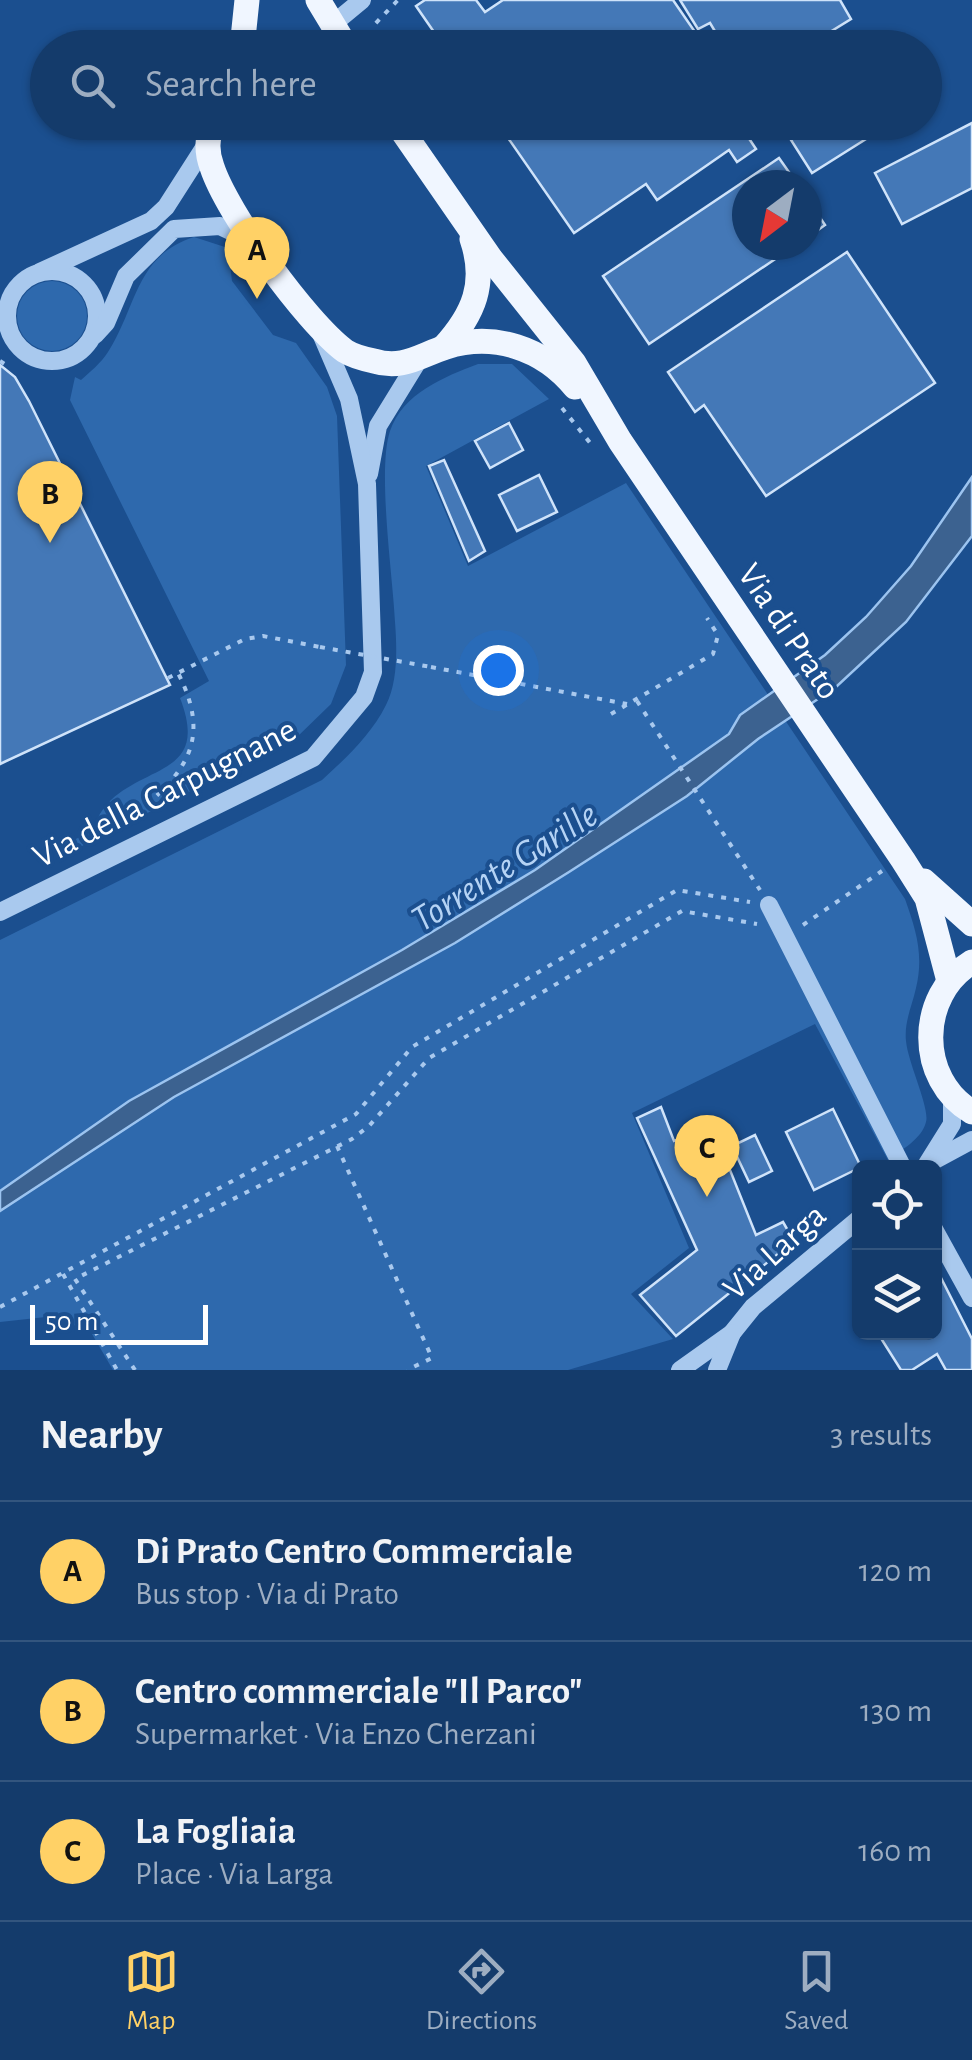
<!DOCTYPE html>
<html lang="en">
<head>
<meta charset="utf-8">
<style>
  body { margin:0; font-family:"Alegreya Sans",sans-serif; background:#1d4271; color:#f1f3f6 }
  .controls { position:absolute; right:30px; bottom:30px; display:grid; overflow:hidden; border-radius:15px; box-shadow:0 2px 8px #0004 }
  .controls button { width:90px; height:90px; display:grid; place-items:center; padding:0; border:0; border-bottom:2px solid #33557e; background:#143b6b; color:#f1f3f6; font:50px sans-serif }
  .compass { position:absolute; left:732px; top:170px; width:90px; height:90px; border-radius:50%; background:#143b6b; box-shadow:0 2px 8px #0004; rotate:212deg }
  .scale { position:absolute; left:30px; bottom:25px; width:178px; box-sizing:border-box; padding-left:10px; border:5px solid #fff; border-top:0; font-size:28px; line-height:35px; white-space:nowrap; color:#fff; -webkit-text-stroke:8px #1b4f8f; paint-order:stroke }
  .you { position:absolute; left:498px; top:670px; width:35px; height:35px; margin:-25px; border:8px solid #fff; border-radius:50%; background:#1a73e8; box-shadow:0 0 0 15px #1a73e833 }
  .badge { display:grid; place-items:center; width:65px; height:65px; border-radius:50%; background:#ffd166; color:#111; font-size:32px; font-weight:700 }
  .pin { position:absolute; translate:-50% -82px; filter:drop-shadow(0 2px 5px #0008) }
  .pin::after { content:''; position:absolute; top:52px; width:35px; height:30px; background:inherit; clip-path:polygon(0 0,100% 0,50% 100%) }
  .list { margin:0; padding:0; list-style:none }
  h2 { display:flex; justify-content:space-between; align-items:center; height:130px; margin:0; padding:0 40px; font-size:42px }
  h2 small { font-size:32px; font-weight:400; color:#9dadc1 }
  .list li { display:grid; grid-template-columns:65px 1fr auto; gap:30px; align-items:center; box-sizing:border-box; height:140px; padding:0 40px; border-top:2px solid #33557e }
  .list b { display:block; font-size:38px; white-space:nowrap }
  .list p { margin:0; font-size:32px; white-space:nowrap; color:#9dadc1 }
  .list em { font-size:32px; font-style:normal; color:#9dadc1 }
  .icon { flex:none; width:55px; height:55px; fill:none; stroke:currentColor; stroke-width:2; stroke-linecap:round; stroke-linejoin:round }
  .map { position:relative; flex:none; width:972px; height:1370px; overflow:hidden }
  .search { position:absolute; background:#143b6b; box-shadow:0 2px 8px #0004; left:30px; right:30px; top:30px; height:110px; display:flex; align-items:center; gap:25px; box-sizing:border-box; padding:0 35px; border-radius:55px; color:#9dadc1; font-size:38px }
  .sheet { height:550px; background:#143b6b }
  nav { display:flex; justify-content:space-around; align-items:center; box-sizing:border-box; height:140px; border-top:2px solid #33557e; background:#143b6b; font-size:28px; color:#9dadc1 }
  nav a { display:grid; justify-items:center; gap:5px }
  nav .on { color:#ffd166 }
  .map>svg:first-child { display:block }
</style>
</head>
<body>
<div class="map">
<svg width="972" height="1370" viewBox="0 0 972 1370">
  <rect width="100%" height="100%" fill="#1b4f8f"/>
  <!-- green -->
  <g fill="#2e69ad">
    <path d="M194,237L228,248L232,281L273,335L296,343L327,387L337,416L346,665L331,704L296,738L74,850L68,843C103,827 90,821 111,800C150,764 209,773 180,698L209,681L70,400L75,377L81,380C90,372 101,363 108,352C137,307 135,256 194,237Z"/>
    <circle cx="52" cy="316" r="35"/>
    <path d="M478,364H512L549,399L426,466L468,566L626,483L905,899C916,930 924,955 916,988C912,1006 904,1022 906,1041C908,1063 930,1108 926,1122C922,1139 901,1150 888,1160L815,1024L632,1113L689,1248L631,1294L673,1339L568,1370H113L92,1334L55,1316L0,1322V940L322,780C346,758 371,735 386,705C398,682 397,648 395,622C393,577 377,470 390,431C403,393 444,377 478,364Z"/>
  </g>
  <!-- water -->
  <path fill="#3c6290" stroke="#9cc4f0" stroke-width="2.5" d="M972,477V536L906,622L836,687L758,739L687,796L569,872L455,943L174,1097L0,1211V1191L129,1101L402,950L535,870L729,734L740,715L825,655L866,617L911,566Z"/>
  <!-- building -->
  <g fill="#4478b7" stroke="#cfe3fa" stroke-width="2.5">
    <path d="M425,0H476L485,12L503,0H673L706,48H445L416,6Z"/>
    <path d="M680,0H840L851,19L804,48H725L710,23L698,29Z"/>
    <path d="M497,122H758L762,128L748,137L756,149L737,162L729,150L657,200L646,184L574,233Z"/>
    <path d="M795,122H893L812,173L791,140L802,134Z"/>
    <path d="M972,123V188L902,224L875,173Z"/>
    <path d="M779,158L798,185H747V245H796L649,344L603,276Z"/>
    <path d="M807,198L825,225L807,238Z"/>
    <path d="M847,252L935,383L766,496L704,405L695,412L668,372Z"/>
    <path d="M0,365L15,377L29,401L170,685L0,764Z"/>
    <path d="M509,423L523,450L490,468L475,441Z"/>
    <path d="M444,460L485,551L469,561L429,466Z"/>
    <path d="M539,475L557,512L517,531L499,495Z"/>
    <path d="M661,1107L674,1141L682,1138L685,1146L708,1137L719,1171L730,1170L756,1235L783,1222L794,1241L676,1336L640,1295L697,1250L637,1118Z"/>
    <path d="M833,1109L861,1167L814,1190L786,1132Z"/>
    <path d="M755,1135L772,1171L749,1182L732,1146Z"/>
    <path d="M936,1268L972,1339V1370H946L937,1354L912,1370H901L877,1332H934Z"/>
  </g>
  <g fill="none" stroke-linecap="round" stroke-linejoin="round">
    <!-- path -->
    <g stroke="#a9c9ee" stroke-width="4" stroke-dasharray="5 8" stroke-linecap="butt">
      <path d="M381,48L375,24L398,0"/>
      <path d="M0,361L6,365"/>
      <path d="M562,408L591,444"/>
      <path d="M431,667L627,704"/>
      <path d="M168,678L245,639L263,636L320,647"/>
      <path d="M637,701L760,890"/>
      <path d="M611,714L713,654L718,635L707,618"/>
      <path d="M118,830C174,781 218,751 178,673"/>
      <path d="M803,925L882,871"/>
      <path d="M337,1146L432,1358L407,1370"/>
      <path d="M63,1274L117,1370"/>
      <path d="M0,1307L356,1114L412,1047L677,890L750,902"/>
      <path d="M135,1370L75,1279L352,1139L369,1126L429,1058L682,911L757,924"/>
    </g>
    <!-- minor -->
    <g stroke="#a9c9ee" stroke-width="18">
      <path d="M333,24L362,0"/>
      <circle cx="52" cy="316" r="45"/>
      <path d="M40,272L151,221L166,207L207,143"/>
      <path d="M95,335L106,323L126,276L174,229L220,226L254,242"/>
      <path d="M369,474L378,426L418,361"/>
      <path d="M769,905L903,1168"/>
      <path d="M0,912L313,758L364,697L373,672L367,484L349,399L322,336"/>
      <path d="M933,1161L972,1140"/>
      <path d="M927,1164L952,1124V1097"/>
      <path d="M934,1229L972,1298"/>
      <path d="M680,1370L732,1333L753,1307L860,1218"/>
      <path d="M717,1370L732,1333"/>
    </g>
    <!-- major -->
    <g stroke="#f0f6ff" stroke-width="25">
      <path d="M318,0L347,48"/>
      <path d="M242,48L247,0"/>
      <path d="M213,122C207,138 206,151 212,167C227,213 306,322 345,351C353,356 364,359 374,361C403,370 420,355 446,347C494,332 543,348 575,387"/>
      <path d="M396,122L491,259L574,363L620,441L903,860L927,898L949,981"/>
      <path d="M444,347C474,314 487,283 472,239"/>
      <path d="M924,881L972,924"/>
      <path d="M972,962C917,995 917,1080 972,1112"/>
    </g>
    <!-- path-bridge -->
    <path stroke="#a9c9ee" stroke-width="4" stroke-dasharray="5 8" stroke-linecap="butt" d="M320,647L431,667"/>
  </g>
  <g text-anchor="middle" stroke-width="8" stroke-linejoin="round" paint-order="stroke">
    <!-- street labels -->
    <g font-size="35" fill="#fff" stroke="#1b4f8f">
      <text transform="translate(790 631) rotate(56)" y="12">Via di Prato</text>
      <text transform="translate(164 792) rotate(-27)" y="12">Via della Carpugnane</text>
      <text transform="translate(774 1251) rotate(-42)" y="12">Via Larga</text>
    </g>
    <!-- water labels -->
    <g font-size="38" font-style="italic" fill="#b5d3f5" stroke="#1b4f8f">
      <text transform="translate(504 866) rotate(-32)" y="13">Torrente Garille</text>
    </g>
  </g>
</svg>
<div class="controls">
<button><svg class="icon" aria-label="locate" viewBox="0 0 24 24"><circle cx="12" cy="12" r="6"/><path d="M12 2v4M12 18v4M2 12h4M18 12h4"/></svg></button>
<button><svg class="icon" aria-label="layers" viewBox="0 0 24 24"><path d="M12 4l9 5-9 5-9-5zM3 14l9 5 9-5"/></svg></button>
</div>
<svg class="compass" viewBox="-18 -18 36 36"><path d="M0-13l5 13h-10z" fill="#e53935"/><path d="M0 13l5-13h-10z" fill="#9dadc1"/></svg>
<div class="scale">50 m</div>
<div class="you"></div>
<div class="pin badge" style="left:257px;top:299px">A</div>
<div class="pin badge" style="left:50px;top:543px">B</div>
<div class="pin badge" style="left:707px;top:1197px">C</div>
<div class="search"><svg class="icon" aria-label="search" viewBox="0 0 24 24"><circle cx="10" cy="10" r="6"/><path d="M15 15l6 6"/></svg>Search here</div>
</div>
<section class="sheet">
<h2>Nearby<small>3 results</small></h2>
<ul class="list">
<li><span class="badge">A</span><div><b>Di Prato Centro Commerciale</b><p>Bus stop · Via di Prato</p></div><em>120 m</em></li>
<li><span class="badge">B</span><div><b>Centro commerciale &quot;Il Parco&quot;</b><p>Supermarket · Via Enzo Cherzani</p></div><em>130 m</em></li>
<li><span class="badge">C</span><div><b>La Fogliaia</b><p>Place · Via Larga</p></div><em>160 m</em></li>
</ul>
</section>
<nav>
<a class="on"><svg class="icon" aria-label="map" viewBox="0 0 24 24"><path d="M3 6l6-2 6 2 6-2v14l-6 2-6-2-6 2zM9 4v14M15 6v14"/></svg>Map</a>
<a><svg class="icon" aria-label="directions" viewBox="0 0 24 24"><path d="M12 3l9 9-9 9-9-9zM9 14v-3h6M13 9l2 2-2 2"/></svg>Directions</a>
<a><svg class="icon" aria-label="saved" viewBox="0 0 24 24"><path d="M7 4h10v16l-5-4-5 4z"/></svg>Saved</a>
</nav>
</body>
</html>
